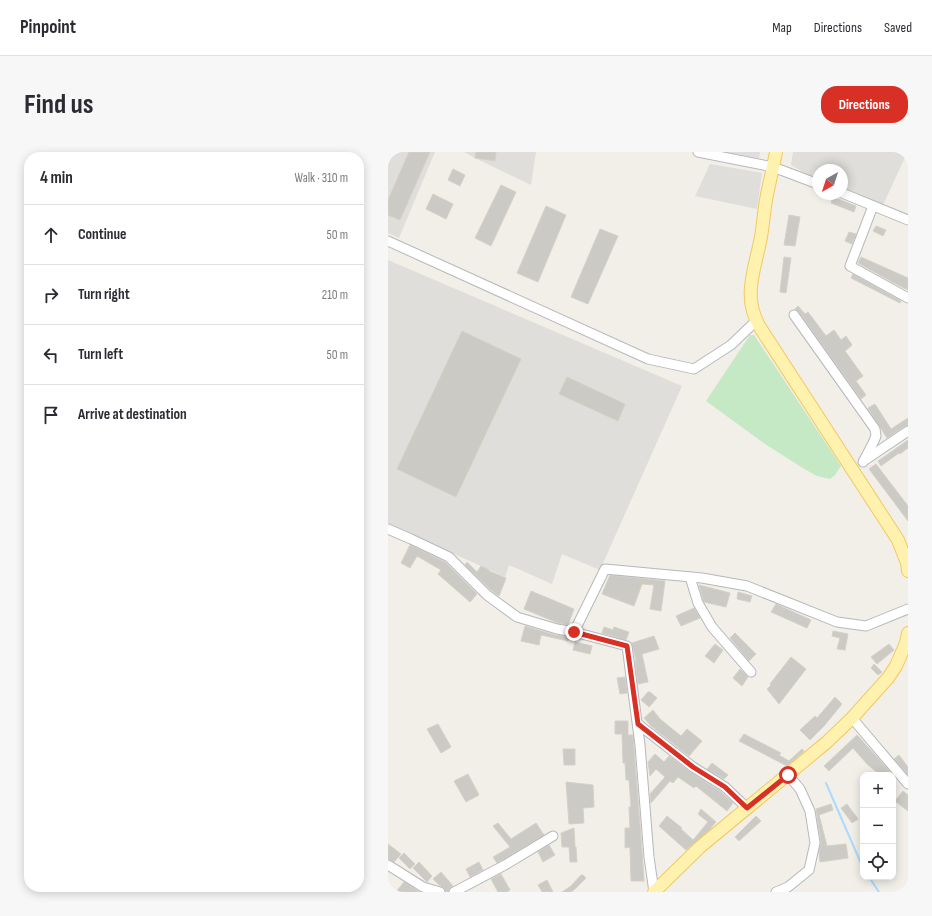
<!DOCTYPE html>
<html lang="en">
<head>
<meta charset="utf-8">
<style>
  body { margin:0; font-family:"Sofia Sans Condensed",sans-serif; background:#f7f7f7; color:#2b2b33 }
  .controls { position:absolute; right:12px; bottom:12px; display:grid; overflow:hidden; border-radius:8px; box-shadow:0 2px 10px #0003 }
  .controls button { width:36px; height:36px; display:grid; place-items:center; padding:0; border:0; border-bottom:1px solid #e1e1e2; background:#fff; color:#2b2b33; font:20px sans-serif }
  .compass { position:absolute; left:424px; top:12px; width:36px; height:36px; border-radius:50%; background:#fff; box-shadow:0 2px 10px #0003; rotate:219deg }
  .stop { position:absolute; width:12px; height:12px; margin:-9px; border:3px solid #d93025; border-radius:50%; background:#fff }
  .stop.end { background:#d93025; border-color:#fff; box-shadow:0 1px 4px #0008 }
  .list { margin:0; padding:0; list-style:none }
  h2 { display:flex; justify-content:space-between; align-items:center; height:52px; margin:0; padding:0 16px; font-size:17px }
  h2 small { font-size:13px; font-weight:400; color:#7c7c81 }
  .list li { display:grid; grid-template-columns:26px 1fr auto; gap:12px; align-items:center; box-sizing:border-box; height:60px; padding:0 16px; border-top:1px solid #e1e1e2 }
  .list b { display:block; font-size:15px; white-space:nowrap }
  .list em { font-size:13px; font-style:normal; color:#7c7c81 }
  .icon { flex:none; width:22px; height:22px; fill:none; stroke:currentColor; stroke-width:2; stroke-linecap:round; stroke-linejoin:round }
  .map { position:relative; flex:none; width:520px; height:740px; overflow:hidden; border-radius:16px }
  header { display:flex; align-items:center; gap:24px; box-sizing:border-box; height:56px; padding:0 20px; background:#fff; border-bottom:1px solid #e1e1e2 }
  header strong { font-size:19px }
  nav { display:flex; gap:22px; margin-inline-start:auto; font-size:14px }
  .intro { display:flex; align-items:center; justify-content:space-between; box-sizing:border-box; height:96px; padding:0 24px }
  h1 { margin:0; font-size:28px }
  .button { padding:10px 18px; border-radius:16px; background:#d93025; color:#fff; font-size:14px; font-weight:700 }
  main { display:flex; gap:24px; padding:0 24px }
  aside { flex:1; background:#fff; border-radius:16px; box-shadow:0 2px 10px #0003 }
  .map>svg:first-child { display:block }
</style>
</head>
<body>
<header>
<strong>Pinpoint</strong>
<nav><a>Map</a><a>Directions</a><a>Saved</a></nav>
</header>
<div class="intro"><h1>Find us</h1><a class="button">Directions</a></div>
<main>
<aside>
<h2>4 min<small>Walk · 310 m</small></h2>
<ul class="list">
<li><svg class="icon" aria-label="ahead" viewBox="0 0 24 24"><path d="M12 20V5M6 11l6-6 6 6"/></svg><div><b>Continue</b></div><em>50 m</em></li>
<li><svg class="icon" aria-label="right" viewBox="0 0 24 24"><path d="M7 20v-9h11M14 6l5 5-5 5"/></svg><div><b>Turn right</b></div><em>210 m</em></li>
<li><svg class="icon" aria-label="left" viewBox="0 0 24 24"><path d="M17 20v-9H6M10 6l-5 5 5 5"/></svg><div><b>Turn left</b></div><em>50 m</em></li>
<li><svg class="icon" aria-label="arrive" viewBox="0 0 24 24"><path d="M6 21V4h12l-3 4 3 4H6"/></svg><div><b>Arrive at destination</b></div></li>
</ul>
</aside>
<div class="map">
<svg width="520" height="740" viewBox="0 0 520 740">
  <rect width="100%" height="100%" fill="#f1efe8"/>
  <!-- industrial -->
  <g fill="#e0deda">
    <path d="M0,0H47L11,86L0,81Z"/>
    <path d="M76,0H148L143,33L87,6Z"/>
    <path d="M336,0H372L371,6Z"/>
    <path d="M405,0H515L518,3L495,53L454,37V18H430V27L421,24L403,13Z"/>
    <path d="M322,12L374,21L369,57L307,44Z"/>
    <path d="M0,108L294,234L212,418L174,402L164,432L121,413L117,425L0,372Z"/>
  </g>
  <!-- green -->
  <path fill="#c5e8c5" d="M362,183H366L453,314L447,323L442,327L429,324L418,318L377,292L318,249Z"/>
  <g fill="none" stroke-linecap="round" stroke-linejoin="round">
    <!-- stream -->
    <g stroke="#aadaff" stroke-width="2">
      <path d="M438,631L475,716"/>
      <path d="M481,725L491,740"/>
    </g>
  </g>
  <!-- building -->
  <g fill="#cccac5" stroke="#d6d1c6">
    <path d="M21,0H42L12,68L0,63V48Z"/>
    <path d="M88,0H108L107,9L87,6Z"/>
    <path d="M65,17L77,23L72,34L60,28Z"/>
    <path d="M113,33L128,40L103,94L87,86Z"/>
    <path d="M45,42L65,52L58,67L38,57Z"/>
    <path d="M445,45L468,54L466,60L443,51Z"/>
    <path d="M158,54L178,63L150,130L129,121Z"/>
    <path d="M401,63L412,65L407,94L396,93Z"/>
    <path d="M488,74L498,78L495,84L485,79Z"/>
    <path d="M212,77L230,84L200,152L183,145Z"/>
    <path d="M461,80L468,82L464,92L457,89Z"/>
    <path d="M396,105L403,106L398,141L392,140Z"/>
    <path d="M473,105L520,126V138L506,131L470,111Z"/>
    <path d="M465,122L513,149L512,151L463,126Z"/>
    <path d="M410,154L417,162L420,160L438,184L446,178L453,188L458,184L464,193L457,199L475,224L468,229L478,243L473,247L411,160L407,157Z"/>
    <path d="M74,179L133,207L68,345L9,317Z"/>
    <path d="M179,225L237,252L230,269L171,242Z"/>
    <path d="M487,252L503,277L520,266V273L517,274L499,286L480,256Z"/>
    <path d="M520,288V296L512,302L511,301L493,314L490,309Z"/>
    <path d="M488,312L520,354V369L481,317Z"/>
    <path d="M22,393L57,410L89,442L82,450L50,422L53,418L29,404L22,416L13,411Z"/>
    <path d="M79,410L89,420L93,414L101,418V419L118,426L111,444L103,438L77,413Z"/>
    <path d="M222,423L277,429L273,459L262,457L266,433L254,432L246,454L214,442Z"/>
    <path d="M311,433L342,441L338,455L316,450Z"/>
    <path d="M143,439L186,457L180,473L170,471L136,457Z"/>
    <path d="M350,440L364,444L362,450L349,447Z"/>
    <path d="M388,452L423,468L419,476L383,460Z"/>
    <path d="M306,456L312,466L293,474L288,464Z"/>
    <path d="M137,474L167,483L181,485L180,489L153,483L151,493L133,489Z"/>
    <path d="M216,475L225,478L226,475L241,480L238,488L214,481Z"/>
    <path d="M445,479L460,482L457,498L449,497L452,486L444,484Z"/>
    <path d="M347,481L368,502L361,509L342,486Z"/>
    <path d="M266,484L271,497L254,502L260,530L250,532L247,509H248L244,491Z"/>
    <path d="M187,490L204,494L202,502L185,498Z"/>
    <path d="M327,492L335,498L326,511L317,504Z"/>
    <path d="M501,492L506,498L489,512L483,505Z"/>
    <path d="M403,505L418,517L391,552L379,537L383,533L382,532Z"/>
    <path d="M486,512L494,520L490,523L483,516Z"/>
    <path d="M352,517L360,525L354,534L345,526Z"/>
    <path d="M237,525L239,541L232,542L229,526Z"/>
    <path d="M260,540H262L269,546L261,555L253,548Z"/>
    <path d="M447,545L454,552L436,574L422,588L412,578L427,564L429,566Z"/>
    <path d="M265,558L272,567L293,584L299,577L314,589L301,604L263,574L256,566Z"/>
    <path d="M227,569H240V583H245L254,698L256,729H243L242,695L237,696V676H242L241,655H243L241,628H238L237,611H235L234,582H227Z"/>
    <path d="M50,572L63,595L53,601L39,577Z"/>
    <path d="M356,582L393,601L391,603L401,609L414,597L416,599L399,614L351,589Z"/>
    <path d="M469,583L489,605L504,622L503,623H492L479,612L465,596L441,619L436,614Z"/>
    <path d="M175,597H187V613H176Z"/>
    <path d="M267,602L276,610L281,604L302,620L333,640L345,651L339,659L308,634L306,636L290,625L285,631L282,629L263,651L262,642L277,625L268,617L262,624L260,610Z"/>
    <path d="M511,603L520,615V623L506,607Z"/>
    <path d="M324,611L340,623L336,627L319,617Z"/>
    <path d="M80,622L91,643L78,650L66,629Z"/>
    <path d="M178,630L205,633L206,655L195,656L196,671L181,672Z"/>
    <path d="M515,639L520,643V659L507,649Z"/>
    <path d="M443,652L445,658L431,663L439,694L458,692L460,706L432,710L431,700L433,690L428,657Z"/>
    <path d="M459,652L470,667L464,671L453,656Z"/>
    <path d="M313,657L328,670L321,678L298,698L271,674L279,664L294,676L293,677L305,688L320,670L310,662Z"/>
    <path d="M368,664L373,669L351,689L347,685Z"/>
    <path d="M110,671L123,687L148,671L156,683L109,711L105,705L122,695L105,674Z"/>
    <path d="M186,676L187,695H188L189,710H182L181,695H174L173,681Z"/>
    <path d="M0,692L13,702L6,710L0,707Z"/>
    <path d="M161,693L167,703L155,710L150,700Z"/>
    <path d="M16,701L27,712L22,717L11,706Z"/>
    <path d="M31,710L44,724L39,730L25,716Z"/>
    <path d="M91,710L95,718L82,725L78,717Z"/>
    <path d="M53,720L65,734L61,737L60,740H58L56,736L51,733L45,727Z"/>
    <path d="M113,722L122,738L119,740H110L103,727Z"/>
    <path d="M193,723H195L198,726L186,738L183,740H174L183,734Z"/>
    <path d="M159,728L165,740H154L150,733Z"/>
    <path d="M16,730L21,733L31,740H8Z"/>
  </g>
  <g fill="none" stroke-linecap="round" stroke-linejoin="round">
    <defs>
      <g id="minor">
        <path d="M310,0L385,15L430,32"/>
        <path d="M454,41L520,68"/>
        <path d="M485,54L462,114L520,146"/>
        <path d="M0,89L260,207L306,217L343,193L368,169"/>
        <path d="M406,163L487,277L488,284L485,291L475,310"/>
        <path d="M477,308L520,279"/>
        <path d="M0,377L23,387L61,405L99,443L129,465L169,477L186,480L239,494L252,593L261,705L266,740"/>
        <path d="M302,425L310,451L324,475L363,520"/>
        <path d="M186,480L217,417L314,426L359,434L449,470L478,474L520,457"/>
        <path d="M464,566L520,632"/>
        <path d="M250,572L305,615L337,635L359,656"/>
        <path d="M0,713L35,735L52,740"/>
        <path d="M66,740L117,713L165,684"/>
        <path d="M388,740L400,735L421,718L427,691L422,659L412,637L400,623"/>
      </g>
      <g id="major">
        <path d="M388,0C385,16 381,32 378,48C376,60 375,73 373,85C367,118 353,145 373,177L510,388L519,411L520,419"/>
        <path d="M266,740L312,695L439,590L464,566L500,526L508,514L518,491L520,481"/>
      </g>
    </defs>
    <!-- minor casing -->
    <use href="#minor" stroke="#b5b8bc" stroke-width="11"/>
    <!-- major casing -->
    <use href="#major" stroke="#f2c960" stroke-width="14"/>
    <!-- minor -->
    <use href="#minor" stroke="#fff" stroke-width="9"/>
    <!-- major -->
    <use href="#major" stroke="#fff2af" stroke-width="12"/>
  </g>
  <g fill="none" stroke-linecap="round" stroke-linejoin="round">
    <!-- route -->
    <path stroke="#d93025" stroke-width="5" d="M186,480L239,494L250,572L305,615L337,635L359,656L400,623"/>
  </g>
</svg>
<div class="controls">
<button>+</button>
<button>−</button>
<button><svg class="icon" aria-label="locate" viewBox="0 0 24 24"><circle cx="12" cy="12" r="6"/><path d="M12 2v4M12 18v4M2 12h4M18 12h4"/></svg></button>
</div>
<svg class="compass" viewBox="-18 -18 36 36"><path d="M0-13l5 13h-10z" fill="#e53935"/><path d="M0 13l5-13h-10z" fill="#7c7c81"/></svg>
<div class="stop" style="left:400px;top:623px"></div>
<div class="stop end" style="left:186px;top:480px"></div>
</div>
</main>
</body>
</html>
